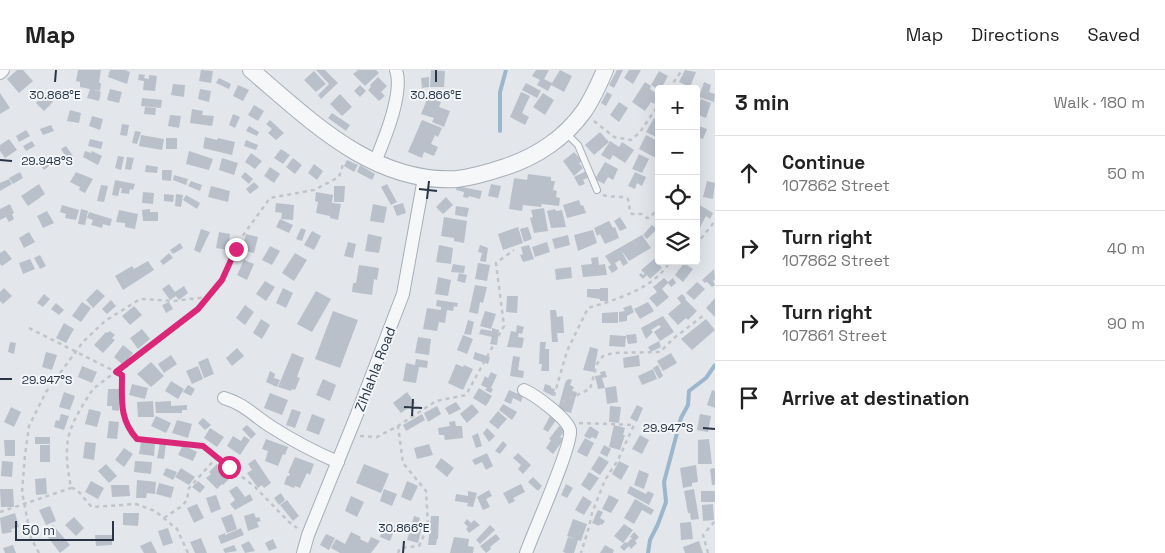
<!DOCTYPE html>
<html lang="en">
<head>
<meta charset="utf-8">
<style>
  body { margin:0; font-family:"Space Grotesk",sans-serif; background:#f2f2f2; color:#222 }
  .controls { position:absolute; right:15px; top:15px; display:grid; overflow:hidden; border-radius:5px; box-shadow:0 5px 20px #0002 }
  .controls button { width:45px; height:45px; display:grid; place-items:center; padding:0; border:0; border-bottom:1px solid #e0e0e0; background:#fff; color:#222; font:25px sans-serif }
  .scale { position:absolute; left:15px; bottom:12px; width:99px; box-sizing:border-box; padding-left:5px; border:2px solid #293545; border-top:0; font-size:14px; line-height:18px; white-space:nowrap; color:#293545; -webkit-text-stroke:4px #f3f6f9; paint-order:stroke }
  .stop { position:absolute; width:15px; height:15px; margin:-11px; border:4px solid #db2777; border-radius:50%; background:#fff }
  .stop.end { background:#db2777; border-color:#fff; box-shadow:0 1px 5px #0008 }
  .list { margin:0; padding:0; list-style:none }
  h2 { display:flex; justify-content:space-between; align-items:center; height:65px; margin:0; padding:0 20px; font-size:21px }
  h2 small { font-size:16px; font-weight:400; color:#767676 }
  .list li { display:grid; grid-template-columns:32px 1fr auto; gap:15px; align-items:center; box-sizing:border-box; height:75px; padding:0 20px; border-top:1px solid #e0e0e0 }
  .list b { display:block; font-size:19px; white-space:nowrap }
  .list p { margin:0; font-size:16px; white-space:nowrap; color:#767676 }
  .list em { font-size:16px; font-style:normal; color:#767676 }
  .icon { flex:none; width:28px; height:28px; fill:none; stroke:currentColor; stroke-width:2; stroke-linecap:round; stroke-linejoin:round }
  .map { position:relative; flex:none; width:715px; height:483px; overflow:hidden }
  header { display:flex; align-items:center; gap:30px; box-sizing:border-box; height:70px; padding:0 25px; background:#fff; border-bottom:1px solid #e0e0e0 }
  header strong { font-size:24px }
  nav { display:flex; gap:28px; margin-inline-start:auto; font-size:18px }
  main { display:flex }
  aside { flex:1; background:#fff }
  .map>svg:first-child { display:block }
</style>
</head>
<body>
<header>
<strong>Map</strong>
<nav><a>Map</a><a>Directions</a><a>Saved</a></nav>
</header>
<main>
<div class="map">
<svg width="715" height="483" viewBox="0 0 715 483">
  <rect width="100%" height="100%" fill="#e3e7ec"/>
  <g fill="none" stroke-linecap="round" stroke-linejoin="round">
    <!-- stream -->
    <g stroke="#9cb7cd" stroke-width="4">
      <path d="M500,61V22L506,0"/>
      <path d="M648,483L650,470L658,454L666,432L664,412L681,348L688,335L689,321L706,308L715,295"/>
    </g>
  </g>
  <!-- building -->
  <g fill="#b9c0ca">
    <path d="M17,0H23L33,11L19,23L7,9Z"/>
    <path d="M78,0H101L99,13H101L100,21L91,19L101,22L99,31L87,28L90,19L80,17V12L76,11Z"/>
    <path d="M110,0H125L130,2L127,14L108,7Z"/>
    <path d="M201,0L213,1L211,13L199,11Z"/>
    <path d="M316,0H325L338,13L321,29L318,25L329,14Z"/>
    <path d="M358,0H376L379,3L365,16L353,4Z"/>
    <path d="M431,0L445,1L444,17H430Z"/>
    <path d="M536,0H549L544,9L552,13L560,0L572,6L564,22L551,15L548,21L537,15L540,10L532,6Z"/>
    <path d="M617,0H623L614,18L609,15Z"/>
    <path d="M629,0H641L633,14L624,8Z"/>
    <path d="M685,0L696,2L690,17L679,12Z"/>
    <path d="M314,1L326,14L316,22L304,10Z"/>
    <path d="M659,1L668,6L661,19L659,20L651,15Z"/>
    <path d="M139,4L145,5L144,8L149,9V5L157,6L155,21L143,20L144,11L138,10Z"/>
    <path d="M378,7L387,16L381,22L385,26L379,31L368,20L371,17L370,15Z"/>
    <path d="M429,7V17L422,18L421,8Z"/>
    <path d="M219,8L231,14L229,19L216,13Z"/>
    <path d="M645,12L651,16L650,19L659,25L654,34L651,32L645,41L632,32Z"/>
    <path d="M704,12L711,15L709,22L715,24L714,32L699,27Z"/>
    <path d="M526,13L541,21L537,28L522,20Z"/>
    <path d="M173,14L185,15L184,27L171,25Z"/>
    <path d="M238,15L249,20L243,31L233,26Z"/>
    <path d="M360,15L366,21L360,27L354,21Z"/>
    <path d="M110,19L122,22L119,33L107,30Z"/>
    <path d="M200,19L211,21L209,32L198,29Z"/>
    <path d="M521,22L530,26L522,43L529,47L525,55L510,47Z"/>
    <path d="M607,22L612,25L606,36L601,33Z"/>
    <path d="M0,23L10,38L0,44Z"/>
    <path d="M543,23L554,30L545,45L533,37Z"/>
    <path d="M44,24L53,32L44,41L36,33Z"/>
    <path d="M340,24L352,37L342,46L330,34Z"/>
    <path d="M428,27L441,32L439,37L450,41L444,57L432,52L434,48L421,44Z"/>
    <path d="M142,28L162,30L161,38L141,36Z"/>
    <path d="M701,29L711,33L706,48L696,44Z"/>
    <path d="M619,32L628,38L619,52L610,45Z"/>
    <path d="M254,35L264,41L258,51L248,45Z"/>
    <path d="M145,37L156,38L155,45L144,44Z"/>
    <path d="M192,39L203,41L202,45L214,46L212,56L190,53Z"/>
    <path d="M70,40L81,43L79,53L67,51Z"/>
    <path d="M332,43L350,55L346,61L328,48Z"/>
    <path d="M233,44L240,47L235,58L229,55Z"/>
    <path d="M170,45L181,46L179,58L168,56Z"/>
    <path d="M92,46L103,49L100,60L89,56Z"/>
    <path d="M654,48L659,50V62L656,67L646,62Z"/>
    <path d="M270,50L284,63L276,70L268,63L272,59L266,54Z"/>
    <path d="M422,50L442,58L438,67L435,65L431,74L438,77L434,86L424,82L422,88L408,82Z"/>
    <path d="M122,54L129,55L127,66L120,65Z"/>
    <path d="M51,55L54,61L43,65L40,59Z"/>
    <path d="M696,55L707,59L703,69L696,67Z"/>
    <path d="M249,56L259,62L257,66L246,61Z"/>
    <path d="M26,60L30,66L19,72L16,66Z"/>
    <path d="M135,61L141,62L137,74L132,73Z"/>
    <path d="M600,62L609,72L594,85L585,75Z"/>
    <path d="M141,65L164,69L162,80L139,76Z"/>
    <path d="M646,65L659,72L658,89L639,79Z"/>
    <path d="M205,67L217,70L218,68L235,72L232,85L203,78Z"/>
    <rect x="166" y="68" width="11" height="11"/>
    <path d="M9,69L17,80L5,88L0,81V75Z"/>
    <path d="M90,69L103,72L101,79L88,76Z"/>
    <path d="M246,70L258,75L256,80L244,76Z"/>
    <path d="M32,71L35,76L26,81L23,76Z"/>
    <path d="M610,71L619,77L622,72L634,80L625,93L613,85L610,90L601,85Z"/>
    <path d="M66,76L73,86L67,89L61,79Z"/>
    <path d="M281,79L290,85L283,94L274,88Z"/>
    <path d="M85,81L91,83L92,81L102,86L98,95L83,87Z"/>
    <path d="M189,81L213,89L209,100L186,94Z"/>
    <path d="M574,82L582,91L579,93L583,98L574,106L563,91Z"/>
    <path d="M251,83L262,91L255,99L245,92Z"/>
    <path d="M639,84L649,89L642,103L632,99Z"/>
    <path d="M118,86L124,87L121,100L115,98Z"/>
    <path d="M47,87L53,93L44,100L40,94Z"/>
    <path d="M127,87L134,88L131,100L125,99Z"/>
    <path d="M222,88L238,93L234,105L219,100Z"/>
    <path d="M293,88L302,95L295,104L286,97Z"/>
    <path d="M347,90L358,95L354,102L344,96Z"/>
    <path d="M605,92L618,99L613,110L608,107L604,114L595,109Z"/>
    <path d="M314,94L323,101L317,110L308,103Z"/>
    <path d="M146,95L158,97L157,103L145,102Z"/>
    <path d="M360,95L375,104L372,110L357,102Z"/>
    <path d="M270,97L280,104L274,113L264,106Z"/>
    <path d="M162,100H172L171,111L162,110Z"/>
    <path d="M586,101L589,107L583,110L585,114L579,116L574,107Z"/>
    <path d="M20,102L23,108L13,114L9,108Z"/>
    <path d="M76,102L93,109L85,123L79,120L80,117L70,112Z"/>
    <path d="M245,102L253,109L249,114L241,107Z"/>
    <path d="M635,102L646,107L642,116L637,113L635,119L628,116Z"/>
    <path d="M528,104L551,107V111H555L553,120L557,121L556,127L560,128L559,136L542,134L541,137L523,135L522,141L509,139L514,108L527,110Z"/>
    <path d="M174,105L188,109L186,115L173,110Z"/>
    <path d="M9,109L12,114L0,121V113Z"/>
    <path d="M115,110L135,114L133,120L130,119L129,124L121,123L122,118H120L118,126L112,125Z"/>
    <path d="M191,111L202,115L200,121L188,116Z"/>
    <path d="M707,111L715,113L713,129L703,127Z"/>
    <path d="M254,112L259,117L250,124L246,119Z"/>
    <path d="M39,114L45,124L28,136L21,126Z"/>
    <path d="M387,114L397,132L391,135L381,117Z"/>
    <path d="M491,114L501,116L498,128L488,126Z"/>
    <path d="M101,115L108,116L104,132L97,131Z"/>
    <path d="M211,116L230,121L228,132L208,127Z"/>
    <path d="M334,116H345L344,132H334Z"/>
    <path d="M457,116L482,121L480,129L469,126L468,128L463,127L464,122L456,120Z"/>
    <path d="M143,122L154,123L153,134L142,133Z"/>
    <path d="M316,122L333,125L332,133L341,134L338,150L330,148V146L316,143L318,132L315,131Z"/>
    <path d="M164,124L174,125L173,132L164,131Z"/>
    <path d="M176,124L183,125L181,137L175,136Z"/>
    <path d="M186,125L200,133L197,139L183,130Z"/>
    <path d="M446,127L453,135L443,144L436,137Z"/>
    <path d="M579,130L581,136L583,135L586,143L567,148L563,135Z"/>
    <path d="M276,133L294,135L293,150L281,149L282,143L275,142Z"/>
    <path d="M403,133L406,143L397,146L393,136Z"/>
    <path d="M10,134L14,143L12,144L14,149L9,152L6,147L0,150V139Z"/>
    <path d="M373,134L387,137L384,153L370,151Z"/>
    <path d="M698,134L713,143L710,149L706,146L700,157L696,156V137Z"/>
    <path d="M62,135L79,140L76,150L65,148L66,144L60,142Z"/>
    <path d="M456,136L469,138L467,147L455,145Z"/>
    <path d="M544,138L548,161L534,163L530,148L533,147L531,140Z"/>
    <path d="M81,139L88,141L85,155L78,154Z"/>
    <path d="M150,139V142H158V151H143L142,140Z"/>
    <path d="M555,139L556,141L562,140L566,157L551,158L547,141Z"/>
    <path d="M119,140L138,144L135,159L125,157V153L116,152Z"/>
    <path d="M47,141L54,153L43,158L37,146Z"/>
    <path d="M89,142L112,149L110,156L103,154L102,158L91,155L93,150L87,148Z"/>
    <path d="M444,147L467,151L464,173L454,171V168L441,166Z"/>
    <path d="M620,147L627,158L620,161L614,151Z"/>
    <path d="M280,149L293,155L289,163L276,157Z"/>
    <path d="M609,151L613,158L615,157L619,168L605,174L600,164L597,166L594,158Z"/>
    <path d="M652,155L657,159L647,169L643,165Z"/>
    <path d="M518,157L523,173L503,180L498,164Z"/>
    <path d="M528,157L532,169L524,172L520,159Z"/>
    <path d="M301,158L306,160L302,171L296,169Z"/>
    <path d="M201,159L210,162L200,183L194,180Z"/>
    <path d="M593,160L597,173L578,181L574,165Z"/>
    <path d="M312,161L321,166L314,180L304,175Z"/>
    <path d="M29,162L35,172L24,178L19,168Z"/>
    <path d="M219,162L230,164L228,180L216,178Z"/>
    <path d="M246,164L258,167L254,183L242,180Z"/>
    <path d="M368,164L382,167L379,183L365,181Z"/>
    <path d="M568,165L570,175L555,179L552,169Z"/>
    <path d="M642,165L651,178L629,191L621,180L628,193L623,196L620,190L615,193L618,199L612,203L608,197L611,195L605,186Z"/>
    <path d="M348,172L356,174L353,188L344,186Z"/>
    <path d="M547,172L550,182L535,187L532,177Z"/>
    <path d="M180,173L183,178L173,184L170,180Z"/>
    <path d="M439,175L453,178L451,194L436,192Z"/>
    <path d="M480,175L488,178L486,192L480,191L482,183L478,182Z"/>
    <path d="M529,175L534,189L523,192L520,185L523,184L521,177Z"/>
    <path d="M270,176L280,181L272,195L262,190Z"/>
    <path d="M5,180L12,189L2,196L0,194V183Z"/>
    <path d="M169,183L173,188L163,195L160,191Z"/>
    <path d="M295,183L307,190L294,211L282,203Z"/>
    <path d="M40,185L46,196L40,199L34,188Z"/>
    <path d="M659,185V191H664L659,194L662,198L650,209L647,205L643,209L639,205L641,203L643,205L645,204L641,200Z"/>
    <path d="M598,187L599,195L605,194L607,205L583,207L581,195L592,194L591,188Z"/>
    <path d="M30,189L35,199L23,204L19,193Z"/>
    <path d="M244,190L254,194L247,210L237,205Z"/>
    <path d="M148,191L154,200L123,220L115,206L132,196L134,199Z"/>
    <path d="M478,193L490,195L487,211L475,209Z"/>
    <path d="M684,193L693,199L683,212L675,205Z"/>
    <path d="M453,194L465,196L464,203L451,202Z"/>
    <path d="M359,195L379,198L377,210L374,209L372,225L352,222L353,213H356Z"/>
    <path d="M571,197L572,208L556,210L555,199Z"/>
    <path d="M714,199L715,209L713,211L715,215L712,217L707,212L705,213L702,210Z"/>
    <path d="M459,203L467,205L465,213L457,211Z"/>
    <path d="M438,207L451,210L448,226L435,224Z"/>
    <path d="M664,208L668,212L673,208L676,213L671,217L668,213L662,219L669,227L657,237L649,228L657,222L653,217Z"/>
    <path d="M265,211L275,217L266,231L256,224Z"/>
    <path d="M697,212L705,219L694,230L686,223Z"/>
    <path d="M169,214L175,222L184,216L188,223L179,230L176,226L170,230L162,219Z"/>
    <path d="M475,215L487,217L483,233L480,232L478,244L469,242Z"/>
    <path d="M4,218L12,226L3,234L0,231V222Z"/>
    <path d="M283,218L293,223L286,238L276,233Z"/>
    <path d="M600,218H608V231H600V229L587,227V219H600Z"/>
    <path d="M97,219L105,226L93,238L86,230Z"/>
    <path d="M316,221L331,229L312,262L297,254Z"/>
    <path d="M44,224L50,229L43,237L37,233Z"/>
    <path d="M682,224L686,228L685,229L697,241L688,250L686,248L678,255L668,244L681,233L677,228Z"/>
    <path d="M507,226H518L517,243L506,242Z"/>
    <path d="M715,228V247L706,238Z"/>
    <path d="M111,230L116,236L107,244L102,239Z"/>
    <path d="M437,230L458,233L457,237L454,236L453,241L447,240L445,253L439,252L437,261L423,259L427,238L441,240V237L436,236Z"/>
    <path d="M82,232L91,238L81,252L72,246Z"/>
    <path d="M169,232L173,239L166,243L162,235Z"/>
    <path d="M648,232L654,241L640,249L634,239Z"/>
    <path d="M56,233L64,240L59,245L51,239Z"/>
    <path d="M245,235L254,242L245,255L236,248Z"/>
    <path d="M631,235L634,242L627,246V251L619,252V242L625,241L623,238Z"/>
    <path d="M134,236L142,245L130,255L122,246Z"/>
    <path d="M550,240H556L557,247L563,246L564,263H557L558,272H552Z"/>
    <path d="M333,241L358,250L340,298L315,289Z"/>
    <path d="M485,241L496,244L491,259L480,256Z"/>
    <path d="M618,242V253H602V243Z"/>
    <path d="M663,246L674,262L660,271L654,262L661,257L659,255L651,260L653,262L646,269L641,258Z"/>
    <path d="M261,249L270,255L262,269L253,263Z"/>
    <path d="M706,249L715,260L692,280L681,269Z"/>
    <path d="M468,250L474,252L471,265L464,264Z"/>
    <path d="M64,253L74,259L66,273L56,268Z"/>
    <path d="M517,255L524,257L522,264L519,263L518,267L524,268L522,278L507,277L511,261L516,262Z"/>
    <path d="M492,258L499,260L497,275L490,274L492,267L479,264L481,259L492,261Z"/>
    <path d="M142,259L150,269L138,279L130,268Z"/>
    <path d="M110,261L115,265L112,268L115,270L103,283L94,275L106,262L107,263Z"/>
    <path d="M636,264L637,273L628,274L626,265Z"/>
    <path d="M463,265L473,269L467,284L457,280Z"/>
    <path d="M610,265L626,266L625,277L609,276Z"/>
    <path d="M418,267L431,269L429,285L415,283Z"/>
    <path d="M659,271L661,277L651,282L648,277Z"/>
    <path d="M10,272L16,273L14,284L8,282Z"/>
    <path d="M540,272H546L545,279H549V301H541L542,294H539Z"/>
    <path d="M123,275L133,283L123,295L114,287Z"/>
    <path d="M590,277L598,279L594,302L583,300Z"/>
    <path d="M237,278L244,286L232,296L226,288Z"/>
    <path d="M46,282L57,285L52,300L42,297Z"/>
    <path d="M475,282L490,287L488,294L473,289Z"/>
    <path d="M292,283L304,288L297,307L300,308L295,320L292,319L291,321L278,317Z"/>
    <path d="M671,283L677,293L663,301L657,291Z"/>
    <path d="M171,285L177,294L164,303L158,294Z"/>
    <path d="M639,285L640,296L624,298L623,288Z"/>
    <path d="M513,286L520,287L518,300L524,301L523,308L510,306Z"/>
    <path d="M208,288L214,304L204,308L198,292Z"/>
    <path d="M416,289L428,291L427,298L419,297L416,313L403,311L406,293L415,295Z"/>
    <path d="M151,292L164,306L151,317L137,304Z"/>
    <path d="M456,294L463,297L464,295L473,299L463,320L448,313Z"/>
    <path d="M658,295L663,306L659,309L653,298Z"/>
    <path d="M82,296L97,302L92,313L78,307Z"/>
    <path d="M198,296L203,309L192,314L186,301Z"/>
    <path d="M653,299L657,309L642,315L638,306Z"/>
    <path d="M270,301L275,304L274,308L280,310L277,317L266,312Z"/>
    <path d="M605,301L607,307L602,308L605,318L598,319L595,306L601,305L600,302Z"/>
    <path d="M491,302L497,305L491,318L493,319L491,323L485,320L487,318L481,315L485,306L488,308Z"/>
    <path d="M323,309L336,315L330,331L316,325Z"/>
    <path d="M569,309L572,310L570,315L574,317L572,321L577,322L571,343L558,339L565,313L567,310Z"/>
    <path d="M171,311L184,319L178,329L165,321Z"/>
    <path d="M132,314L148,318L145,329L129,325Z"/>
    <path d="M545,314L551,316V318L555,319L553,326L543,321Z"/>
    <path d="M188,315L195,319L191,326L183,322Z"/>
    <path d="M616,316L618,332L607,334L605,318Z"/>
    <path d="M479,318L492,326L486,336L473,328Z"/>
    <path d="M108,319H119V341L112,340V336H107Z"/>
    <path d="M509,320L523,326L521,332L513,328L511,334L504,331Z"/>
    <path d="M712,320L715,321V338L707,335Z"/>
    <path d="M64,322L75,326L70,340L59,337Z"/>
    <path d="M407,322L415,333L401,343L393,333Z"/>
    <path d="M270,323L288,330L282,345L264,338Z"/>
    <path d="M153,331L154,347H138L137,332Z"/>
    <path d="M171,331V336L187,335V340H182V343H156L155,332Z"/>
    <path d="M456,332L461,339L449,345L445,338Z"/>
    <path d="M472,334L479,342L467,353L460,344Z"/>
    <path d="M503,334L517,342L512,350L499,340Z"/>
    <path d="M637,335L643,338L637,352L630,348Z"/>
    <path d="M437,336L441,344L428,352L424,343Z"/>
    <path d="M610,336L621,337L619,353L609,352Z"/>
    <path d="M11,337L21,342L14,357L4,352Z"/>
    <path d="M89,339L101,342L97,357L85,354Z"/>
    <path d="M292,339L301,342L295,358L286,355Z"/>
    <path d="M498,341L507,349L498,359L489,352Z"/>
    <path d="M61,344L69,346L64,360L54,357L56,350L59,351Z"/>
    <path d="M312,344L325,349L319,365L306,360Z"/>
    <path d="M422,344L425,350L406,361L403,355Z"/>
    <path d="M700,344L711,346L708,362L697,360Z"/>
    <path d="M156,346L171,353L166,363L151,356Z"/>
    <path d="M550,346L556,350L548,362L543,359Z"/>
    <path d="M203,348L211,355L205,360L198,353Z"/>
    <path d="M177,350L192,354L188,368L172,363Z"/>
    <path d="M109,351L119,352L117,369L107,368Z"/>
    <path d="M455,351L456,356H462L463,368L445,370L444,365H439L438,358L450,356L449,352Z"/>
    <path d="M247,355L256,364L251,369L242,359Z"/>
    <path d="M614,355L625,358L623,365H625L620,380L609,377Z"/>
    <path d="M559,356L565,361L560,367L564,369L553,384L546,378L551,370L549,369Z"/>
    <path d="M590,356L599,362L596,369L592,367L590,369L584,366Z"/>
    <path d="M210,358L224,367L217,377L204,368Z"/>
    <path d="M487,358L495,366L489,372L483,363Z"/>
    <path d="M478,363L482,376L476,378L472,366Z"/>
    <path d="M640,365L649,370L642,384L632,379Z"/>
    <path d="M233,366L241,371L244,366L250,370L240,385L227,376Z"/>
    <rect x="35" y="367" width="15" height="7"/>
    <path d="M585,368L594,373L587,387L577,382Z"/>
    <path d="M266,369L288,377L285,385L283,384L278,396L265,391L268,381L262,379Z"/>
    <path d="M709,369L712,394H698V370Z"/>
    <path d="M4,370H15V386H5Z"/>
    <path d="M503,371L507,375L500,384L495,381Z"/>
    <path d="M85,372L96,373L94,390L83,388Z"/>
    <path d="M141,372L155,374L154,386L139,384Z"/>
    <path d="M160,373L166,374L164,389L157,388Z"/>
    <path d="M429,374L433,385L417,389L414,378Z"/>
    <rect x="40" y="375" width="10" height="17"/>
    <path d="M183,375L197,382L193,391L178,385Z"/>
    <path d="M604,375L611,379L607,387L600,383Z"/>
    <path d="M124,378L133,384L124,397L115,390Z"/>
    <path d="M487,383L493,396L486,400L482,392L475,395L472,390Z"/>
    <path d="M518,383L531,395L523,404L518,399L521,395L513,388Z"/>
    <path d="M599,386L609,392L600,405L591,399Z"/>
    <path d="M295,387L314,394L310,405L307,403L300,418L295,416L294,418L284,414L287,406H289L290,403H288Z"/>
    <path d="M441,388L454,398L447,407L435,397Z"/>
    <path d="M255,389L271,413L264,418L262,415L258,418L247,403L252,400L248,394Z"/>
    <path d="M2,391L13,392L12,407L1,406Z"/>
    <path d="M135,391L152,392L151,404L134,402Z"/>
    <path d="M619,391L629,396L621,410L612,404Z"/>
    <path d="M106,394L117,406L109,413L98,401Z"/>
    <path d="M217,394L231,407L223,415L222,414L217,419L206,408L211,404L209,402Z"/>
    <path d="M364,394L389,404L381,423L356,413Z"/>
    <path d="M696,395L698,412L692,413V416L683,418L680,398Z"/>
    <path d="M166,398L177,402L173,410L163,405Z"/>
    <path d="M181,398L195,407L189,415L175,407Z"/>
    <path d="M715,398V415H712L710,399Z"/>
    <path d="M639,400L649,404L644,419L634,415Z"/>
    <path d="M589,402L599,408L590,421L581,415Z"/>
    <path d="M533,407L542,416L538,421L528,412Z"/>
    <path d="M46,408L47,424L36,425L35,409Z"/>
    <path d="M137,410L148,411L147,417L148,411L156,412L155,424L147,423L146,428H136Z"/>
    <path d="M91,411L104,418L98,429L85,422Z"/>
    <path d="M198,411L205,417L200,423L192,417Z"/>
    <path d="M407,411L418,416L411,431L401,427Z"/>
    <path d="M159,413L174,417L171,428L156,424Z"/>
    <path d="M521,414L525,422L513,428L515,431L509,434L503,423Z"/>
    <path d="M566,414L573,418L567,428L561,425Z"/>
    <path d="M111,415H129L130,426L112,427Z"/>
    <path d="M237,416L245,427L250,424L253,430L235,440L230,434L235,430L229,421Z"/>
    <path d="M630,416L646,424L648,421L654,424L649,435L627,423Z"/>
    <path d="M0,419H13L14,437H1Z"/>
    <path d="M384,419L397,424L392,436L380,431Z"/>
    <path d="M694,419L699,449L691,450L690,443H688L684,421Z"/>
    <path d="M489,420L492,426L486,429L490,437L483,440L477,427Z"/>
    <path d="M468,421L477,423L473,437L467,436L468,433L455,431L456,424L468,426Z"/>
    <rect x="701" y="421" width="14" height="11"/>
    <path d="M281,423L285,430L279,435L274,428Z"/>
    <path d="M216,425L221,439L211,443L206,428Z"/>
    <path d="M609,425L619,430L611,443L602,439Z"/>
    <path d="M351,426L364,432L357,447L345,441Z"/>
    <path d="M583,426L592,432L584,445L575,440Z"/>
    <path d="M635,429L654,440L651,445L642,440L634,454L624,448Z"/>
    <path d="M287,430L299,446L293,451L280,435Z"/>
    <path d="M197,434L204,448L194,453L187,438Z"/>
    <path d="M713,434L714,450L703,451L702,435Z"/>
    <path d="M50,436L56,451L46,455L39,440Z"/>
    <path d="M598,440L603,442L600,448L605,451L602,455L600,454L599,456L592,453Z"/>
    <path d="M15,443L19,457L11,459L12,462L2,464L0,448Z"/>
    <path d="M123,443H139L138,456L123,455Z"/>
    <path d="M254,443L256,448L259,447L261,451L257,452L259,457L248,461L244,446Z"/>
    <path d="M232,444L237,459L227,463L221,448Z"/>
    <path d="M414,446L420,448L418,456L422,457L418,473L407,470Z"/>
    <path d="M431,446H439L438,469H437L436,475H428Z"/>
    <path d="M74,447L84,458L76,466L65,455Z"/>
    <path d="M467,449L471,453L474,450L480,455L469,463L466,459L468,457L464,453Z"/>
    <path d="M573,449L587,454L581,471L578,470L574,483H566L563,482L568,467L576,469L567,466Z"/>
    <path d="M386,452L396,456L390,471L380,467Z"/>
    <path d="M691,452L693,469L681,470L680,453Z"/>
    <path d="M624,454L633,460L623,473L614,466Z"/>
    <path d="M53,455L70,475L60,483L44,462Z"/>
    <path d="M490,455L495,460L480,474L476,470Z"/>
    <path d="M168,458L173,473L163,476L158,461Z"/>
    <path d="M241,458L244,465L221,474L218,466L225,463V465Z"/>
    <path d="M351,462L361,467L360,469L368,473L371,467L380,471L371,483H340L331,478L336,469L345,474Z"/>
    <path d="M634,462L639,467L635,471L637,473L631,479L629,476L624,481L620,477L625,472L627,473L632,468L630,467Z"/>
    <path d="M326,464L335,468L329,480L320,475Z"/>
    <path d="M496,464L500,469L490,477L491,479L486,483L480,476Z"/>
    <path d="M95,465H112V475L96,476Z"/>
    <path d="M454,467L469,469L468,476L474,477L473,483H450Z"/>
    <path d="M201,468L207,483H195L190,472Z"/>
    <path d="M273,469L277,478L269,481L265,473Z"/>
    <path d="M151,471L157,483H144L140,476Z"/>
    <path d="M249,471L255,481L245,483L241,475Z"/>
    <path d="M699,471L703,483H685L683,477Z"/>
    <path d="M13,475L16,483H5L3,478Z"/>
    <path d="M234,475L237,481L225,483L223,479Z"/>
    <path d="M605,475L614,480L613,483H600Z"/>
  </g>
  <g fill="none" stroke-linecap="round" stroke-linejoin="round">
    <defs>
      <path id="service" d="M566,63L578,75L597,120"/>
      <g id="minor">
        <path d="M0,3L3,0"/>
        <path d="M375,92C384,70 404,23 396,0"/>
        <path d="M524,320C535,325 567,348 570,360C573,374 533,463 526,483"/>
        <path d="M224,328C244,334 252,344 270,356C292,370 314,382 338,392"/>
        <path d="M303,483L308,465L357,344L403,224L424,108"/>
      </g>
      <path id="tertiary" d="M251,0C310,50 373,114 457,109C473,107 490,102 505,97C536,87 565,68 584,41C593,28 599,14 605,0"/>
    </defs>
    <!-- service casing -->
    <use href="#service" stroke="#a7aeb7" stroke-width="8"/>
    <!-- minor casing -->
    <use href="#minor" stroke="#a7aeb7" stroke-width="14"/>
    <!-- tertiary casing -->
    <use href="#tertiary" stroke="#a7aeb7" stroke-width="18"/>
    <!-- path -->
    <g stroke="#c1c5ca" stroke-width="2.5" stroke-dasharray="4 4" stroke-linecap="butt">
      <path d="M669,19L682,0"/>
      <path d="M594,51L614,67L631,70L640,62L659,34"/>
      <path d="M603,125C611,128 621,125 628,129L630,142L632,144H642L647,148H650L659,136"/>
      <path d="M696,175L715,151"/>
      <path d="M29,258L122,305C122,330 119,349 137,369L203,376L255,417L289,452L297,458"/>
      <path d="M554,326L567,281L588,238C615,230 656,218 670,191"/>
      <path d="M562,332L590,319L597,294L603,286L613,283L660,282L674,268L704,245"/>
      <path d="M579,353L634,355L618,390L605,410L592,443L589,457L581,483"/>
      <path d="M360,366L377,367L398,356L436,331L466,325L504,256L496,193L514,180"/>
      <path d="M0,442L71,418"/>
      <path d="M164,448L182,436L187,430L189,418L217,387"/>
      <path d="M39,483L31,468L22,422L25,385L29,356L46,322L83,272L105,251L140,229L173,231L208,227"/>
      <path d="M188,483L177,459L155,441L136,434L92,437C85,431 79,418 71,418C69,405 66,392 67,379C67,358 82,336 93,319L198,239L221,210L244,164L270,128L314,120L339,107L344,91"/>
      <path d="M398,483L400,478L419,476L428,456L426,421L403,393L398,356"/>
      <path d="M708,483L703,465L715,451"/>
    </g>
    <!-- service -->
    <use href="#service" stroke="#f6f7f9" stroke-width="6"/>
    <!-- minor -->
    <use href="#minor" stroke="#f6f7f9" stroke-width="12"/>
    <!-- tertiary -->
    <use href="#tertiary" stroke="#f6f7f9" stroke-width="16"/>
  </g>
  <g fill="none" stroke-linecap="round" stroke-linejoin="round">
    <!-- route -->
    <path stroke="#db2777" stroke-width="6" d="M229,397L203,376L137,369C119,349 122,330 122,305L116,302L198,239L222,210L236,179"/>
  </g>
  <!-- ticks -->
  <path fill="none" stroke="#293545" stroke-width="2" d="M55,12L56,0M436,12V0M0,90L12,91M419,119L437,121M427,129L429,111M0,309H12M404,337L422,338M412,346L413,329M703,358L715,359M403,483L404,471"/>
  <g text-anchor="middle" stroke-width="4" stroke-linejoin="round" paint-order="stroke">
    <!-- street labels -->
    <g font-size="14" fill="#293545" stroke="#f3f6f9">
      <text transform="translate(375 299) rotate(-69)" y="5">Zihlahla Road</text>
    </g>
  </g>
  <g font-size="12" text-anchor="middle" fill="#293545" stroke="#f3f6f9" stroke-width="4" stroke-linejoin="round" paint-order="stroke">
    <text x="55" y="29">30.868°E</text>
    <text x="436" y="29">30.866°E</text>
    <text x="47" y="95">29.948°S</text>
    <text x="47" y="314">29.947°S</text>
    <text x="668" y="362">29.947°S</text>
    <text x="404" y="462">30.866°E</text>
  </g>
</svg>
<div class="controls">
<button>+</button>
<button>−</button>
<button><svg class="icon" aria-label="locate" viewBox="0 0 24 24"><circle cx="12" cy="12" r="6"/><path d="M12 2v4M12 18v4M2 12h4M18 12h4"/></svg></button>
<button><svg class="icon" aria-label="layers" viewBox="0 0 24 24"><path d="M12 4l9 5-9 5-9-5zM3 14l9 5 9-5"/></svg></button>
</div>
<div class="scale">50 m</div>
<div class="stop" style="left:229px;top:397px"></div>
<div class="stop end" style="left:236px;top:179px"></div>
</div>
<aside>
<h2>3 min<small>Walk · 180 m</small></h2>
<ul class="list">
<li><svg class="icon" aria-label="ahead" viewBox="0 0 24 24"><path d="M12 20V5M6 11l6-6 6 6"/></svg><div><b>Continue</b><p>107862 Street</p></div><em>50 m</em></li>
<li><svg class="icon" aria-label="right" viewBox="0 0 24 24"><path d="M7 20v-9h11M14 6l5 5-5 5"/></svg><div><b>Turn right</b><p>107862 Street</p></div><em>40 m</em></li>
<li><svg class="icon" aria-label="right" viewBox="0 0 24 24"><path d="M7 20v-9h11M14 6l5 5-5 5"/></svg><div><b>Turn right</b><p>107861 Street</p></div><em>90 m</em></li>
<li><svg class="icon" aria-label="arrive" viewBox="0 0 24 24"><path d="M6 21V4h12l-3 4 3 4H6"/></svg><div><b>Arrive at destination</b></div></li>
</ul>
</aside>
</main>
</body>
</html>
